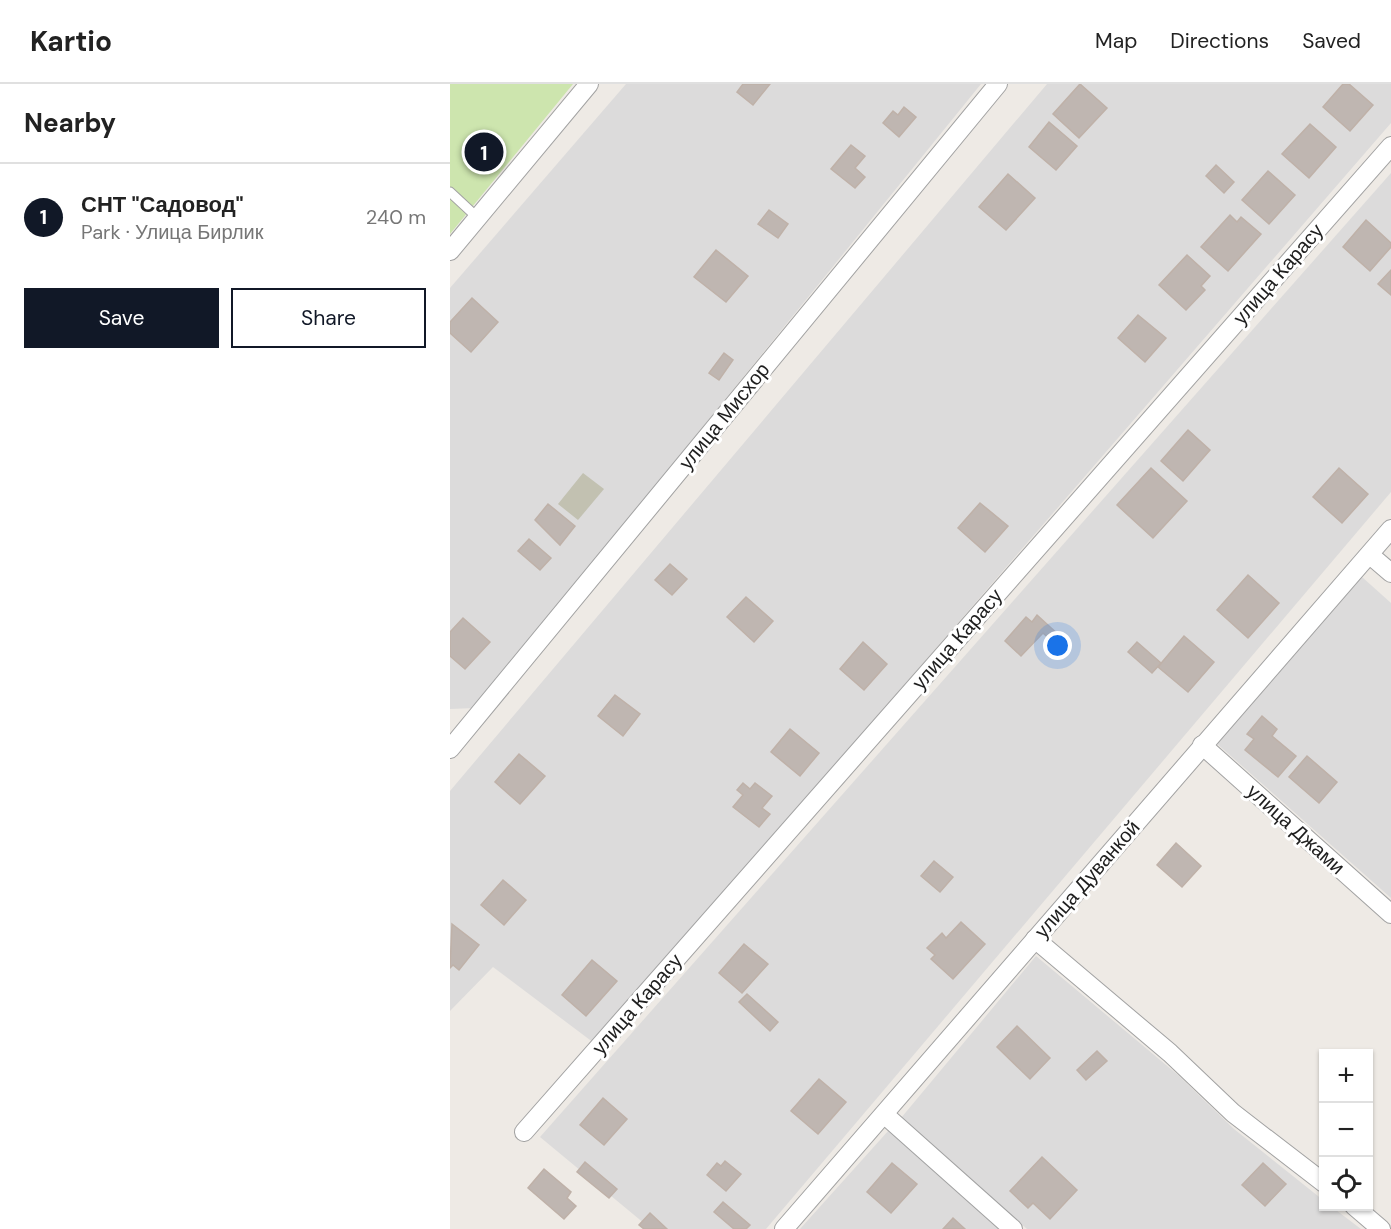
<!DOCTYPE html>
<html lang="en">
<head>
<meta charset="utf-8">
<style>
  body { margin:0; font-family:"DM Sans",sans-serif; background:#f6f6f6; color:#222 }
  .controls { position:absolute; right:18px; bottom:18px; display:grid; overflow:hidden; border-radius:0px; box-shadow:0 2px 4px #0004 }
  .controls button { width:54px; height:54px; display:grid; place-items:center; padding:0; border:0; border-bottom:2px solid #e0e0e0; background:#fff; color:#222; font:30px sans-serif }
  .you { position:absolute; left:608px; top:562px; width:21px; height:21px; margin:-15px; border:4px solid #fff; border-radius:50%; background:#1a73e8; box-shadow:0 0 0 9px #1a73e833 }
  .badge { display:grid; place-items:center; width:39px; height:39px; border-radius:50%; background:#111827; color:#fff; font-size:20px; font-weight:700 }
  .pin { position:absolute; translate:-50% -50%; border:3px solid #fff; box-shadow:0 2px 6px #0006 }
  .list { margin:0; padding:0; list-style:none }
  h2 { display:flex; justify-content:space-between; align-items:center; height:78px; margin:0; padding:0 24px; font-size:26px }
  h2 small { font-size:20px; font-weight:400; color:#767676 }
  .list li { display:grid; grid-template-columns:39px 1fr auto; gap:18px; align-items:center; box-sizing:border-box; height:108px; padding:0 24px; border-top:2px solid #e0e0e0 }
  .list b { display:block; font-size:22px; white-space:nowrap }
  .list p { margin:0; font-size:20px; white-space:nowrap; color:#767676 }
  .list em { font-size:20px; font-style:normal; color:#767676 }
  .actions { display:flex; gap:12px; padding:18px 24px }
  .actions a { flex:1; padding:14px 0; border:2px solid #111827; border-radius:0px; text-align:center; font-size:21px; color:#111827 }
  .actions .main { background:#111827; color:#fff }
  .icon { flex:none; width:33px; height:33px; fill:none; stroke:currentColor; stroke-width:2; stroke-linecap:round; stroke-linejoin:round }
  .map { position:relative; flex:none; width:941px; height:1145px; overflow:hidden }
  header { display:flex; align-items:center; gap:36px; box-sizing:border-box; height:84px; padding:0 30px; background:#fff; border-bottom:2px solid #e0e0e0 }
  header strong { font-size:28px }
  nav { display:flex; gap:33px; margin-inline-start:auto; font-size:21px }
  main { display:flex }
  aside { flex:1; background:#fff }
  .map>svg:first-child { display:block }
</style>
</head>
<body>
<header>
<strong>Kartio</strong>
<nav><a>Map</a><a>Directions</a><a>Saved</a></nav>
</header>
<main>
<aside>
<h2>Nearby<small></small></h2>
<ul class="list">
<li><span class="badge">1</span><div><b>СНТ &quot;Садовод&quot;</b><p>Park · Улица Бирлик</p></div><em>240 m</em></li>
</ul>
<div class="actions"><a class="main">Save</a><a>Share</a></div>
</aside>
<div class="map">
<svg width="941" height="1145" viewBox="0 0 941 1145">
  <rect width="100%" height="100%" fill="#eeeae5"/>
  <!-- residential -->
  <g fill="#dcdbdb">
    <path d="M176,0H531L25,624L0,625V204Z"/>
    <path d="M597,0H941V39L144,959L43,883L0,927V707Z"/>
    <path d="M941,89V408L316,1145H201L90,1053Z"/>
    <path d="M912,493L941,519V814L765,658Z"/>
    <path d="M586,872L728,991L784,1045L873,1116L874,1122L882,1123L911,1145H577L451,1034Z"/>
    <path d="M439,1046L550,1145H350Z"/>
  </g>
  <!-- construction -->
  <path fill="#c2c1b1" d="M133,389L154,405L128,436L108,420Z"/>
  <!-- grass -->
  <path fill="#cde5ae" d="M0,0H123L0,150Z"/>
  <!-- building -->
  <g fill="#bfb6b1" stroke="#bfb1a8" stroke-width="1.5">
    <path d="M293,0H320L303,21L287,8Z"/>
    <path d="M630,0L657,24L629,54L603,30Z"/>
    <path d="M893,0H899L923,21L900,47L873,23Z"/>
    <path d="M454,23L466,33L449,53L433,39L443,27L448,31Z"/>
    <path d="M599,38L627,62L606,86L579,63Z"/>
    <path d="M860,40L886,63L859,94L832,70Z"/>
    <path d="M401,61L415,72L405,84L415,93L405,104L381,85Z"/>
    <path d="M766,81L784,98L774,109L756,92Z"/>
    <path d="M818,87L845,111L819,140L792,116Z"/>
    <path d="M558,90L585,114L556,146L529,123Z"/>
    <path d="M319,126L338,140L328,154L308,140Z"/>
    <path d="M780,131L787,138L791,133L811,150L778,187L751,163Z"/>
    <path d="M916,136L941,159V163L920,187L893,163Z"/>
    <path d="M266,166L298,192L276,218L244,193Z"/>
    <path d="M737,171L760,192L751,202L755,206L736,226L709,201Z"/>
    <path d="M941,186V211L928,200Z"/>
    <path d="M22,214L48,238L21,268L0,249V238Z"/>
    <path d="M688,231L716,254L695,278L668,254Z"/>
    <path d="M274,269L283,276L269,296L259,289Z"/>
    <path d="M738,346L760,366L733,397L711,377Z"/>
    <path d="M701,384L737,417L703,454L667,421Z"/>
    <path d="M889,384L918,410L892,439L863,413Z"/>
    <path d="M530,419L558,442L535,468L508,444Z"/>
    <path d="M98,420L125,442L110,461L85,436Z"/>
    <path d="M79,455L101,474L90,486L68,467Z"/>
    <path d="M220,480L237,495L222,511L205,496Z"/>
    <path d="M798,491L829,519L798,554L767,526Z"/>
    <path d="M296,513L323,537L304,558L277,533Z"/>
    <path d="M587,531L610,552L604,559L593,549L571,572L555,557L576,533L582,538Z"/>
    <path d="M13,534L40,558L15,585L0,572V548Z"/>
    <path d="M734,552L764,578L738,608L708,583Z"/>
    <path d="M413,558L437,580L414,606L390,585Z"/>
    <path d="M687,558L711,579L702,589L678,568Z"/>
    <path d="M165,611L190,630L173,652L148,632Z"/>
    <path d="M812,632L827,645L822,652L846,672L828,693L795,666L804,655L797,650Z"/>
    <path d="M340,645L369,669L350,692L321,668Z"/>
    <path d="M69,670L95,692L70,720L45,698Z"/>
    <path d="M857,672L887,698L869,719L839,693Z"/>
    <path d="M293,699L300,705L305,699L322,712L312,724L320,730L309,743L283,723L293,711L287,706Z"/>
    <path d="M726,759L751,782L732,803L707,781Z"/>
    <path d="M484,777L503,793L490,808L471,792Z"/>
    <path d="M53,796L76,816L54,841L31,821Z"/>
    <path d="M511,838L535,860L503,895L481,875L485,871L477,864L492,849L496,854Z"/>
    <path d="M2,840L29,861L9,886L3,881L0,884Z"/>
    <path d="M294,860L318,880L292,909L269,889Z"/>
    <path d="M142,876L167,897L136,932L112,911Z"/>
    <path d="M297,910L328,938L320,947L289,918Z"/>
    <path d="M567,942L600,974L580,995L547,963Z"/>
    <path d="M647,967L657,977L636,996L627,986Z"/>
    <path d="M369,995L396,1018L368,1050L341,1027Z"/>
    <path d="M153,1014L177,1035L154,1061L130,1041Z"/>
    <path d="M592,1073L627,1106L600,1135L583,1119L578,1124L560,1107Z"/>
    <path d="M275,1077L291,1090L276,1107L257,1091L267,1079L271,1082Z"/>
    <path d="M135,1078L167,1105L159,1114L127,1088Z"/>
    <path d="M442,1079L467,1100L441,1129L417,1108Z"/>
    <path d="M813,1079L836,1100L815,1122L792,1101Z"/>
    <path d="M94,1085L121,1108L117,1114L126,1122L114,1135L78,1104Z"/>
    <path d="M273,1118L300,1141L296,1145H284L264,1128Z"/>
    <path d="M200,1129L217,1145H194L189,1141Z"/>
    <path d="M503,1134L515,1145H493Z"/>
  </g>
  <g fill="none" stroke-linecap="round" stroke-linejoin="round">
    <defs>
      <path id="service" d="M0,108L29,135"/>
      <g id="minor">
        <path d="M0,167L139,0"/>
        <path d="M920,471L941,489"/>
        <path d="M752,661L941,830"/>
        <path d="M0,665L548,0"/>
        <path d="M585,855L720,969L783,1029L874,1099"/>
        <path d="M435,1031L563,1145"/>
        <path d="M74,1048L941,62"/>
        <path d="M904,1122L931,1145"/>
        <path d="M334,1145L941,445"/>
      </g>
    </defs>
    <!-- service casing -->
    <use href="#service" stroke="#a2a2a2" stroke-width="11"/>
    <!-- minor casing -->
    <use href="#minor" stroke="#a2a2a2" stroke-width="20"/>
    <!-- service -->
    <use href="#service" stroke="#fff" stroke-width="9"/>
    <!-- minor -->
    <use href="#minor" stroke="#fff" stroke-width="18"/>
  </g>
  <g text-anchor="middle" stroke-width="6" stroke-linejoin="round" paint-order="stroke">
    <!-- street labels -->
    <g font-size="20" fill="#1e1e1e" stroke="#fff">
      <text transform="translate(828 190) rotate(-49)" y="7">улица Карасу</text>
      <text transform="translate(274 332) rotate(-51)" y="7">улица Мисхор</text>
      <text transform="translate(507 555) rotate(-49)" y="7">улица Карасу</text>
      <text transform="translate(846 745) rotate(42)" y="7">улица Джами</text>
      <text transform="translate(637 795) rotate(-49)" y="7">улица Дуванкой</text>
      <text transform="translate(187 920) rotate(-49)" y="7">улица Карасу</text>
    </g>
  </g>
</svg>
<div class="controls">
<button>+</button>
<button>−</button>
<button><svg class="icon" aria-label="locate" viewBox="0 0 24 24"><circle cx="12" cy="12" r="6"/><path d="M12 2v4M12 18v4M2 12h4M18 12h4"/></svg></button>
</div>
<div class="you"></div>
<div class="pin badge" style="left:34px;top:68px">1</div>
</div>
</main>
</body>
</html>
